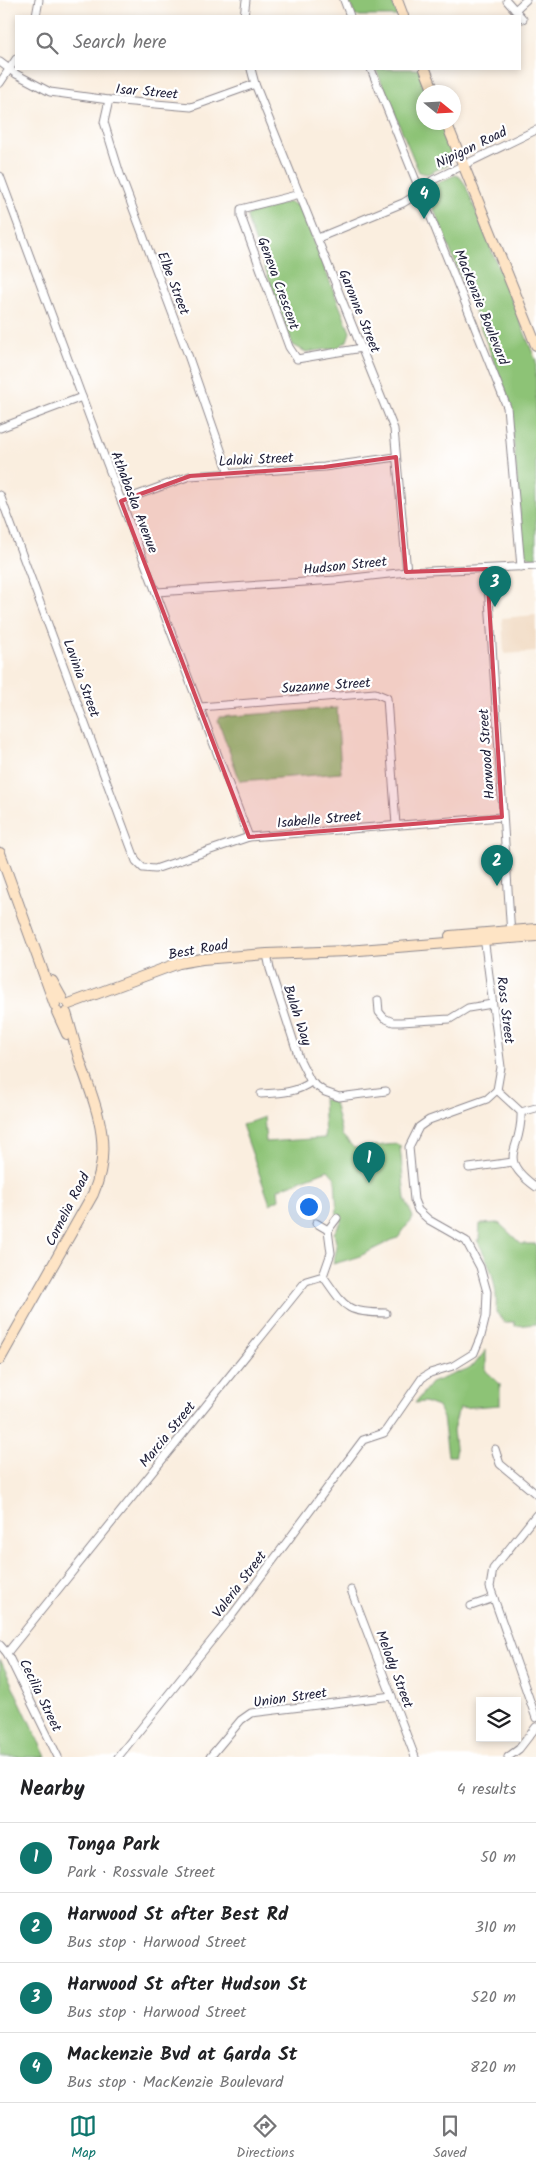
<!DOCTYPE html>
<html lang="en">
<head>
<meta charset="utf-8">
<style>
  body { margin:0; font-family:Kalam,sans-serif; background:#f2f2f2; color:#202124 }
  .controls { position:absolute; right:15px; bottom:15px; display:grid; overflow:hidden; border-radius:0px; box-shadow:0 2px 8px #0003 }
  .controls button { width:45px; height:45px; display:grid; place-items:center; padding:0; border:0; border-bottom:1px solid #e0e0e0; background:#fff; color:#202124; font:25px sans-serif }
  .compass { position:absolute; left:416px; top:85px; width:45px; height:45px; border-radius:50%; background:#fff; box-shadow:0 2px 8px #0003; rotate:108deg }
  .you { position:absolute; left:308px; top:1206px; width:18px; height:18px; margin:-12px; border:4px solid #fff; border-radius:50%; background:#1a73e8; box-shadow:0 0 0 8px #1a73e833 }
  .badge { display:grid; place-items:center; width:32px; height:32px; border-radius:50%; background:#0f766e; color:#fff; font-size:16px; font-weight:700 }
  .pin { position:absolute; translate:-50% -41px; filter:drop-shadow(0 1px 2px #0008) }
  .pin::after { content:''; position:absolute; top:26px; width:18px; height:15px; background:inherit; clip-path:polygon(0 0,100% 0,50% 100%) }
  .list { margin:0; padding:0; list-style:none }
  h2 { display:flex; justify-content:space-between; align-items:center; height:65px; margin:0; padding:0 20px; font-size:21px }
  h2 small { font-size:16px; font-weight:400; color:#757577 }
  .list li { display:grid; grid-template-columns:32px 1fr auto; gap:15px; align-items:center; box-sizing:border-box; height:70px; padding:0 20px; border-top:1px solid #e0e0e0 }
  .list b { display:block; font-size:19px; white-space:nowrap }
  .list p { margin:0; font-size:16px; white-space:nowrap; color:#757577 }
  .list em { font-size:16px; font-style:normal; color:#757577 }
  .icon { flex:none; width:28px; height:28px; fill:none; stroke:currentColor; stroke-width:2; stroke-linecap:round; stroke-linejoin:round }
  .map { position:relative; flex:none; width:536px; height:1757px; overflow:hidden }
  .search { position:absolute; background:#fff; box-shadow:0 2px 8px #0003; left:15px; right:15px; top:15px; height:55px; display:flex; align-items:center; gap:12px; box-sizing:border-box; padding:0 18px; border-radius:0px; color:#757577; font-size:19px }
  .sheet { height:345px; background:#fff }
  nav { display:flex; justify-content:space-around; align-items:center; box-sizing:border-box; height:70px; border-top:1px solid #e0e0e0; background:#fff; font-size:14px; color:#757577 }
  nav a { display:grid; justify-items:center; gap:2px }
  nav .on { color:#0f766e }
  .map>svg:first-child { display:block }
</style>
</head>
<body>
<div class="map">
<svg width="536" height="1757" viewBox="0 0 536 1757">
  <rect width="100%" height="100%" fill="#fff"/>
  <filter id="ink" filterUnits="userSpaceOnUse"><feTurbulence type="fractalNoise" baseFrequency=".02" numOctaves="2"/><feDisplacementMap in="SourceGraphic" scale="10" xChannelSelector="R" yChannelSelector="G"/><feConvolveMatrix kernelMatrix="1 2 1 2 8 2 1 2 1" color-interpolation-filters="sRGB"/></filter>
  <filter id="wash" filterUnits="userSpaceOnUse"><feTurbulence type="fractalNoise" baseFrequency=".0096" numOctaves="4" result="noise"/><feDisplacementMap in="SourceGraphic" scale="20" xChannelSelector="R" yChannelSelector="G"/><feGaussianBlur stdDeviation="1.12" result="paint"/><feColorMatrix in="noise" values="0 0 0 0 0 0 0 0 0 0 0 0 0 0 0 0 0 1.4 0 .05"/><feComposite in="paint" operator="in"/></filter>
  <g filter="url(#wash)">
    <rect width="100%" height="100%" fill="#faeedf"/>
    <!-- built -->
    <path fill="#efd6bb" d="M536,615V652L504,654L502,618Z"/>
    <!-- green -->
    <g fill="#8dc376" stroke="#587258">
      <path d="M349,0H391L398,16H355Z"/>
      <path d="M376,69H419L428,92H424V122L440,123L454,155L448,165L427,174L419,172Z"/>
      <path d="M455,175L460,177L465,184L536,361V559L527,556L523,549L510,402L428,194L431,186Z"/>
      <path d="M290,202L300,207L350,332L347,341L337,348L306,352L293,345L248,222L247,216L255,210Z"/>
      <path d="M337,708L341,773L240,781L218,720L220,717Z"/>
      <path d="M323,1099L334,1102L342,1135L354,1148L396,1144L400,1146L405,1199L413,1217L398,1238L394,1239L358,1257L333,1264L337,1247L334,1233L342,1220L337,1215L335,1178L328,1170L278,1189L279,1199L270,1204L242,1125L264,1117L266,1142L325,1138Z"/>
      <path d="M499,1223L521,1244H536V1324L515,1326V1322H504L496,1312C498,1285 490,1264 477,1240H479L480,1224Z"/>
      <path d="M486,1350V1371L500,1384V1405L459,1408L453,1430L456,1456H448L443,1418L438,1407L424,1402L415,1403L431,1383L467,1369L475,1364Z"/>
      <path d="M0,1659L46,1757H0Z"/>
    </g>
  </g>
  <g filter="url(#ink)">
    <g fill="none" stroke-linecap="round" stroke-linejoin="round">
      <defs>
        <g id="street">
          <path d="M344,0L350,16"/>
          <path d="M507,1L523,19"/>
          <path d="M515,10L526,0"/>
          <path d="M36,16L39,0"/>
          <path d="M244,16L246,0"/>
          <path d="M0,62L16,74L50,92L109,100L191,107L255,84"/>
          <path d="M251,69L255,84L394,429L407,572"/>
          <path d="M371,69L507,407L521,567"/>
          <path d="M0,83L16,59"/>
          <path d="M109,100L104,122L120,174L188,355L229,473"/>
          <path d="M0,176L98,440L249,837"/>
          <path d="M300,194L241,209V216L289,347L297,359L362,348"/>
          <path d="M318,238L403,203L421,192L433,180L536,130"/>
          <path d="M0,428L82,397"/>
          <path d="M0,495L136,861L143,868L155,869L249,837L502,817"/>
          <path d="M121,501L190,476L324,467L396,457"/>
          <path d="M487,569L511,935"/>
          <path d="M157,592L335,580L407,572L536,566"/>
          <path d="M200,707L375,693L387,698L396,825"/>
          <path d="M484,937L501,1067L497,1090"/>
          <path d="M267,954L270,969L299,1058L311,1082L325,1092L339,1097L386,1091"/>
          <path d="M378,1000L379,1012L384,1018L393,1022H401L450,1019L468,1008L492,1004"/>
          <path d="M497,1090L521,1112C523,1152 494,1156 536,1187"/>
          <path d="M261,1094C280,1093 296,1093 311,1082"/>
          <path d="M521,1112L536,1108"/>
          <path d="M469,1168L513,1162"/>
          <path d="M316,1223L328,1230"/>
          <path d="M323,1276C345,1307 345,1313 386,1313"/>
          <path d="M495,1449L500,1464L536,1494"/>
          <path d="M536,1515L493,1569L490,1587L536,1718"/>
          <path d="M351,1590L415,1757"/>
          <path d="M471,1606L494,1598"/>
          <path d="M0,1645L7,1653L58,1757"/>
          <path d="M7,1653L306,1281L323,1276L331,1253L328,1230L337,1218"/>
          <path d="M118,1757L233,1614L363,1440L384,1433L422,1378L430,1373L453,1366L474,1353L481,1336L486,1316L487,1292L480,1267L466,1241L429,1220L418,1210L414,1200L409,1147L419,1127L429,1120L487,1099L497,1090"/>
          <path d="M210,1757L241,1720L251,1713L392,1696"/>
          <path d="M508,1757L519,1749L536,1727"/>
        </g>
        <g id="secondary">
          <path d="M397,0L403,16"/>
          <path d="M425,69L434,92"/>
          <path d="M446,122L536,345"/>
          <path d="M0,853L55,1005"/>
          <path d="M450,936L536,929"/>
          <path d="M52,981L62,999"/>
          <path d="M69,1004L179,963L202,959L267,954L347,951L536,936"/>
          <path d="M57,1012L67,1034"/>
          <path d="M0,1359L93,1194C114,1145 96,1108 80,1061C75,1045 71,1029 66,1013"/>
        </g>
      </defs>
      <!-- street casing -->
      <use href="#street" stroke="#8e888d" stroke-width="9"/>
      <!-- secondary casing -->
      <use href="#secondary" stroke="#8e888d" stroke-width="12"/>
      <!-- street -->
      <use href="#street" stroke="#fff" stroke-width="7"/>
      <!-- secondary -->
      <use href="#secondary" stroke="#fee4c5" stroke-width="10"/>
    </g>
  </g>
  <!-- marked area -->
  <path fill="#d1495b" fill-opacity="0.2" stroke="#d1495b" stroke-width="4" stroke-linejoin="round" d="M396,457L406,572L487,569L502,817L249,837L121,501L190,476L324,467Z"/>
  <g text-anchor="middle" stroke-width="4.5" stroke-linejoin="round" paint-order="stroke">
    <!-- street labels -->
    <g font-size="14" fill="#22223b" stroke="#fff">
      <text transform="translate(147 91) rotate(5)" y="5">Isar Street</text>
      <text transform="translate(471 147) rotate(-26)" y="5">Nipigon Road</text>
      <text transform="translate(174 283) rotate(69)" y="5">Elbe Street</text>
      <text transform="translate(279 283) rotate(70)" y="5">Geneva Crescent</text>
      <text transform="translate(482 307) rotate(68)" y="5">MacKenzie Boulevard</text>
      <text transform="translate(360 311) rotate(68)" y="5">Garonne Street</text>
      <text transform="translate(256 459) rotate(-3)" y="5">Laloki Street</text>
      <text transform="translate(135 502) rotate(69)" y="5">Athabaska Avenue</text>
      <text transform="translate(345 565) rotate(-6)" y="5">Hudson Street</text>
      <text transform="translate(82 678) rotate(70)" y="5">Lavinia Street</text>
      <text transform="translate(326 685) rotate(-4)" y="5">Suzanne Street</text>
      <text transform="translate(486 754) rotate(-94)" y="5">Harwood Street</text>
      <text transform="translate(319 819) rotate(-5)" y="5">Isabelle Street</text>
      <text transform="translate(198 949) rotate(-10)" y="5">Best Road</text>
      <text transform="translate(506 1010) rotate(83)" y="5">Ross Street</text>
      <text transform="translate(298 1015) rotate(72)" y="5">Bulah Way</text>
      <text transform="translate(67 1209) rotate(-63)" y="5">Cornelia Road</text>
      <text transform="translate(167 1434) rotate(-51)" y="5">Marcia Street</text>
      <text transform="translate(239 1584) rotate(-53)" y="5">Valeria Street</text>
      <text transform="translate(395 1669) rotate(69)" y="5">Melody Street</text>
      <text transform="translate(41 1695) rotate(64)" y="5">Cecilia Street</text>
      <text transform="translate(290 1697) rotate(-8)" y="5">Union Street</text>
    </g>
  </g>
</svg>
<div class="controls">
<button><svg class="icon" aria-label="layers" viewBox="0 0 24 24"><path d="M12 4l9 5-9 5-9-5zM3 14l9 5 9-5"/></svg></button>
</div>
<svg class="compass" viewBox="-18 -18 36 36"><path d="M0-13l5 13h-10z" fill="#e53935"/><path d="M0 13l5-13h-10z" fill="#757577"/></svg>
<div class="you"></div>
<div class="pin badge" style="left:369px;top:1183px">1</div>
<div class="pin badge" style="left:497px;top:886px">2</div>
<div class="pin badge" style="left:495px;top:607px">3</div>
<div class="pin badge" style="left:424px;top:219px">4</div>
<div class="search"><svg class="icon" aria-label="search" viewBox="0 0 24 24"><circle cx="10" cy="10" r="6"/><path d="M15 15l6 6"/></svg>Search here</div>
</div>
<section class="sheet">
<h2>Nearby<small>4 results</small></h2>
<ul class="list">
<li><span class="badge">1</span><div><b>Tonga Park</b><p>Park · Rossvale Street</p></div><em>50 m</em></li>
<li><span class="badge">2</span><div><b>Harwood St after Best Rd</b><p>Bus stop · Harwood Street</p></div><em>310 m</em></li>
<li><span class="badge">3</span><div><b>Harwood St after Hudson St</b><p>Bus stop · Harwood Street</p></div><em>520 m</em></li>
<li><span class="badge">4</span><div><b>Mackenzie Bvd at Garda St</b><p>Bus stop · MacKenzie Boulevard</p></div><em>820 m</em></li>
</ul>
</section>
<nav>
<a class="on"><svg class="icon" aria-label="map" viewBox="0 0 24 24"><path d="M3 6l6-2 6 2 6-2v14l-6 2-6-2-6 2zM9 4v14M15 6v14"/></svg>Map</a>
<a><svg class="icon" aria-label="directions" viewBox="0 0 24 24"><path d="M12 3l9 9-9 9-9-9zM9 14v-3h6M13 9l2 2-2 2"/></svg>Directions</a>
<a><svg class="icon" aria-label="saved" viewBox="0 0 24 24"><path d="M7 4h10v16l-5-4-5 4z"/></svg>Saved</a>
</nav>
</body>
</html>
